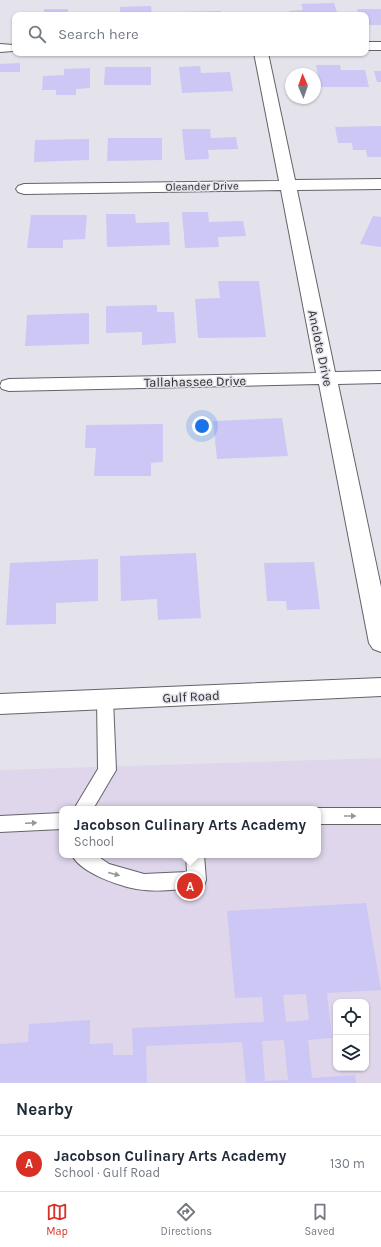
<!DOCTYPE html>
<html lang="en">
<head>
<meta charset="utf-8">
<style>
  body { margin:0; font-family:Karla,sans-serif; background:#f6f6f7; color:#1f2937 }
  .controls { position:absolute; right:12px; bottom:12px; display:grid; overflow:hidden; border-radius:8px; box-shadow:0 1px 3px #0004 }
  .controls button { width:36px; height:36px; display:grid; place-items:center; padding:0; border:0; border-bottom:1px solid #e0e1e3; background:#fff; color:#1f2937; font:20px sans-serif }
  .compass { position:absolute; left:285px; top:68px; width:36px; height:36px; border-radius:50%; background:#fff; box-shadow:0 1px 3px #0004; rotate:358deg }
  .you { position:absolute; left:202px; top:426px; width:14px; height:14px; margin:-10px; border:3px solid #fff; border-radius:50%; background:#1a73e8; box-shadow:0 0 0 6px #1a73e833 }
  .badge { display:grid; place-items:center; width:26px; height:26px; border-radius:50%; background:#d93025; color:#fff; font-size:13px; font-weight:700 }
  .pin { position:absolute; translate:-50% -50%; border:2px solid #fff; box-shadow:0 1px 4px #0006 }
  .popup { position:absolute; left:59px; top:806px; width:262px; height:52px; box-sizing:border-box; display:grid; place-content:center; border-radius:8px; background:#fff; filter:drop-shadow(0 1px 3px #0005); font-size:13px; white-space:nowrap; color:#747a83 }
  .popup b { font-size:15px; color:#1f2937 }
  .popup::after { content:''; position:absolute; left:50%; top:100%; margin-left:-8px; border:8px solid transparent; border-top-color:#fff }
  .list { margin:0; padding:0; list-style:none }
  h2 { display:flex; justify-content:space-between; align-items:center; height:52px; margin:0; padding:0 16px; font-size:17px }
  h2 small { font-size:13px; font-weight:400; color:#747a83 }
  .list li { display:grid; grid-template-columns:26px 1fr auto; gap:12px; align-items:center; box-sizing:border-box; height:56px; padding:0 16px; border-top:1px solid #e0e1e3 }
  .list b { display:block; font-size:15px; white-space:nowrap }
  .list p { margin:0; font-size:13px; white-space:nowrap; color:#747a83 }
  .list em { font-size:13px; font-style:normal; color:#747a83 }
  .icon { flex:none; width:22px; height:22px; fill:none; stroke:currentColor; stroke-width:2; stroke-linecap:round; stroke-linejoin:round }
  .map { position:relative; flex:none; width:381px; height:1083px; overflow:hidden }
  .search { position:absolute; background:#fff; box-shadow:0 1px 3px #0004; left:12px; right:12px; top:12px; height:44px; display:flex; align-items:center; gap:10px; box-sizing:border-box; padding:0 14px; border-radius:8px; color:#747a83; font-size:15px }
  .sheet { height:108px; background:#fff }
  nav { display:flex; justify-content:space-around; align-items:center; box-sizing:border-box; height:56px; border-top:1px solid #e0e1e3; background:#fff; font-size:11px; color:#747a83 }
  nav a { display:grid; justify-items:center; gap:2px }
  nav .on { color:#d93025 }
  .map>svg:first-child { display:block }
</style>
</head>
<body>
<div class="map">
<svg width="381" height="1083" viewBox="0 0 381 1083">
  <rect width="100%" height="100%" fill="#e4e3eb"/>
  <!-- education -->
  <path fill="#dfd6eb" fill-rule="evenodd" d="M381,758V1083H0V770ZM62,809H318V855H62ZM336,1002H366V1068H336Z"/>
  <!-- building -->
  <g fill="#ccc7f4" fill-rule="evenodd">
    <path d="M334,3L338,15H290L289,11L303,10L301,4Z"/>
    <path d="M151,6L152,15H120V7Z"/>
    <path d="M44,9H68V13H89V15H44Z"/>
    <path d="M357,9H381V25H366V15H359Z"/>
    <path d="M221,11L222,15H174V12Z"/>
    <path d="M20,63V72H0V64Z"/>
    <path d="M316,65H340L341,70H365L369,87H320Z"/>
    <path d="M200,66L201,73L230,72L233,91L182,93L179,67Z"/>
    <path d="M105,67H151V85H104Z"/>
    <path d="M90,68V88L76,89V95H56V90H42L43,76L64,75V69Z"/>
    <path d="M374,71H381V82H377Z"/>
    <path d="M381,126V157H367L366,150H353L352,143H338L335,127Z"/>
    <path d="M182,129H210L211,138L236,137L238,149L208,150L209,159L185,160Z"/>
    <path d="M108,138H162V160L107,161Z"/>
    <path d="M89,139V160L34,162L35,140Z"/>
    <path d="M182,212H208L209,222L243,221L246,236L218,237L219,247L185,248Z"/>
    <path d="M106,214H135L136,223L169,222L170,245L107,247Z"/>
    <path d="M31,215H87L85,239L63,240V248H27Z"/>
    <path d="M373,216L381,217V247L360,244Z"/>
    <path d="M218,281H259L266,337L198,338L195,299L220,298Z"/>
    <path d="M157,305V312H174L176,343L142,345V332L106,333V306Z"/>
    <path d="M89,313V344L25,346L27,315Z"/>
    <path d="M282,418L288,456L217,459L213,421Z"/>
    <path d="M163,424V462L151,463V476H94L96,448H85L86,425Z"/>
    <path d="M196,553L201,618L158,620L157,599L121,601L120,556Z"/>
    <path d="M98,559V601L56,603V624L6,625L10,563Z"/>
    <path d="M314,562L320,609L287,610L286,601H267L264,563Z"/>
    <path d="M366,903L381,990L327,993L332,1038L308,1040L312,1078L355,1075L356,1083H246L242,1042L146,1046L147,1083H0V1044L28,1042L29,1024L90,1020V1044L113,1043V1055H133L132,1028L264,1022L262,997L235,998L227,911ZM306,994L309,1020L286,1022L283,995ZM284,1040L288,1080L265,1081L262,1041Z"/>
  </g>
  <g fill="none" stroke-linecap="round" stroke-linejoin="round">
    <defs>
      <g id="service">
        <path d="M105,693L111,695L113,700L116,770L93,809H74L98,769L97,700L99,695Z"/>
        <path d="M318,808H381V824H318V809H316Z"/>
        <path d="M62,813V829L0,832V816Z"/>
        <path d="M72,855H96L109,864L144,874L187,872L186,855H204L206,880L204,886L197,888C180,889 161,892 145,890C125,889 80,873 72,855Z"/>
      </g>
      <g id="minor">
        <rect x="366" y="42" width="15" height="8"/>
        <path d="M0,44L13,45L15,48L13,51L0,52Z"/>
        <path d="M254,53H268L295,180L381,179V189L297,190L335,372L381,371V383L338,384L381,587V652L373,649L369,643L319,384L9,391L2,389L0,386L2,381L9,379L316,373L281,190L24,194L18,192L16,189L18,186L24,184L279,181Z"/>
      </g>
      <path id="tertiary" d="M381,678V696L0,714V694Z"/>
    </defs>
    <!-- service casing -->
    <use href="#service" stroke="#636369" stroke-width="2"/>
    <!-- minor casing -->
    <use href="#minor" stroke="#636369" stroke-width="2"/>
    <!-- tertiary casing -->
    <use href="#tertiary" stroke="#636369" stroke-width="2"/>
    <!-- service -->
    <use href="#service" fill="#fff" fill-rule="evenodd"/>
    <!-- minor -->
    <use href="#minor" fill="#fff" fill-rule="evenodd"/>
    <!-- tertiary -->
    <use href="#tertiary" fill="#fff" fill-rule="evenodd"/>
  </g>
  <!-- one-way arrows -->
  <defs><path id="oneway-solid" d="M-6-.8H1V-3.2L6.5 0L1 3.2V.8H-6Z"/></defs>
  <g fill="#969698">
    <use href="#oneway-solid" transform="translate(350 816)"/>
    <use href="#oneway-solid" transform="translate(31 823) rotate(-2)"/>
    <use href="#oneway-solid" transform="translate(114 874) rotate(15)"/>
  </g>
  <g text-anchor="middle" stroke-width="3" stroke-linejoin="round" paint-order="stroke">
    <!-- far-street labels -->
    <g font-size="11" fill="#2e2e31" stroke="#e4e3eb">
      <text transform="translate(202 186) rotate(-1)" y="4">Oleander Drive</text>
    </g>
    <!-- street labels -->
    <g font-size="13" fill="#2e2e31" stroke="#e4e3eb">
      <text transform="translate(321 348) rotate(78)" y="5">Anclote Drive</text>
      <text transform="translate(195 381) rotate(-1)" y="5">Tallahassee Drive</text>
      <text transform="translate(191 696) rotate(-3)" y="5">Gulf Road</text>
    </g>
  </g>
</svg>
<div class="controls">
<button><svg class="icon" aria-label="locate" viewBox="0 0 24 24"><circle cx="12" cy="12" r="6"/><path d="M12 2v4M12 18v4M2 12h4M18 12h4"/></svg></button>
<button><svg class="icon" aria-label="layers" viewBox="0 0 24 24"><path d="M12 4l9 5-9 5-9-5zM3 14l9 5 9-5"/></svg></button>
</div>
<svg class="compass" viewBox="-18 -18 36 36"><path d="M0-13l5 13h-10z" fill="#e53935"/><path d="M0 13l5-13h-10z" fill="#747a83"/></svg>
<div class="you"></div>
<div class="pin badge" style="left:190px;top:886px">A</div>
<div class="popup"><b>Jacobson Culinary Arts Academy</b>School</div>
<div class="search"><svg class="icon" aria-label="search" viewBox="0 0 24 24"><circle cx="10" cy="10" r="6"/><path d="M15 15l6 6"/></svg>Search here</div>
</div>
<section class="sheet">
<h2>Nearby<small></small></h2>
<ul class="list">
<li><span class="badge">A</span><div><b>Jacobson Culinary Arts Academy</b><p>School · Gulf Road</p></div><em>130 m</em></li>
</ul>
</section>
<nav>
<a class="on"><svg class="icon" aria-label="map" viewBox="0 0 24 24"><path d="M3 6l6-2 6 2 6-2v14l-6 2-6-2-6 2zM9 4v14M15 6v14"/></svg>Map</a>
<a><svg class="icon" aria-label="directions" viewBox="0 0 24 24"><path d="M12 3l9 9-9 9-9-9zM9 14v-3h6M13 9l2 2-2 2"/></svg>Directions</a>
<a><svg class="icon" aria-label="saved" viewBox="0 0 24 24"><path d="M7 4h10v16l-5-4-5 4z"/></svg>Saved</a>
</nav>
</body>
</html>
